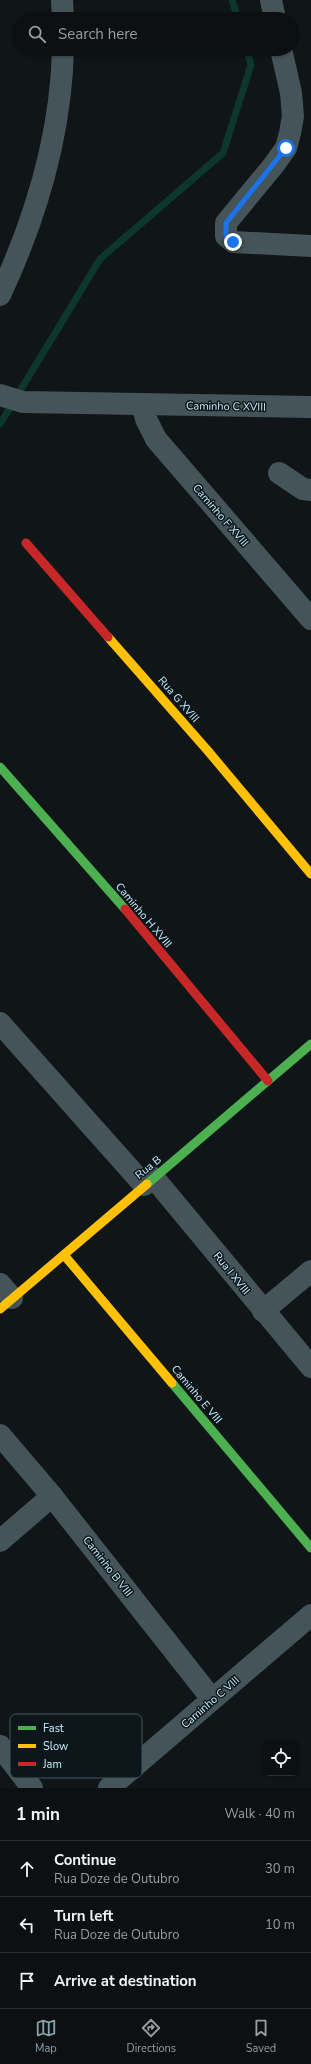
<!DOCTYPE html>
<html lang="en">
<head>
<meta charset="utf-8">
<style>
  body { margin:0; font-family:"Nunito Sans",sans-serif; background:#15191b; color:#f1f3f6 }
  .controls { position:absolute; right:12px; bottom:12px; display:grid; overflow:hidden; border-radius:6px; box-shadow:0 1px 3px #0004 }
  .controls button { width:36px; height:36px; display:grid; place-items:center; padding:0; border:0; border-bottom:1px solid #2c3032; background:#0c1012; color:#f1f3f6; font:20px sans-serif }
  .stop { position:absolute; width:12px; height:12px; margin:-9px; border:3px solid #1a73e8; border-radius:50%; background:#fff }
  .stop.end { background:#1a73e8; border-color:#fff; box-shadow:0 1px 4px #0008 }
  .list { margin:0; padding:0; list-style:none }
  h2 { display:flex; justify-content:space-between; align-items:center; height:52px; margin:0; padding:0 16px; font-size:17px }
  h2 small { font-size:13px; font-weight:400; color:#9a9d9f }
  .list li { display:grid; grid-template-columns:26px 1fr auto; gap:12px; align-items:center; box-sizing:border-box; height:56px; padding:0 16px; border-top:1px solid #2c3032 }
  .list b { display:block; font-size:15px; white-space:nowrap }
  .list p { margin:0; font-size:13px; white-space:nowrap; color:#9a9d9f }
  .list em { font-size:13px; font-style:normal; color:#9a9d9f }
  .icon { flex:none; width:22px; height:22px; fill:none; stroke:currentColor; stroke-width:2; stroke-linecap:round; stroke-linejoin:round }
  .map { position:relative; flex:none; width:311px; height:1788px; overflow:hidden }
  .search { position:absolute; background:#0c1012; box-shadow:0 1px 3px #0004; left:12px; right:12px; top:12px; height:44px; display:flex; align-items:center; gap:10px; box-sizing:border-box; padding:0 14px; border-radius:22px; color:#9a9d9f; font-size:15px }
  .sheet { height:220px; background:#0c1012 }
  nav { display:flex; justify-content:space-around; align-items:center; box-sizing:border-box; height:56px; border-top:1px solid #2c3032; background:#0c1012; font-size:11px; color:#9a9d9f }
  nav a { display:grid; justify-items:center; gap:2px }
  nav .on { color:#88a3ac }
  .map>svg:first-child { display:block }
</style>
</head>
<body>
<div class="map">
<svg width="311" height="1788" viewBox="0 0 311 1788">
  <rect width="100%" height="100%" fill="#101518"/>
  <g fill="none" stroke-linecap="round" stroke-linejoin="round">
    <!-- stream -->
    <g stroke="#0d362c" stroke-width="7">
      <path d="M232,0L238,19"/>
      <path d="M0,424L100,259L223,153L251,65L247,49"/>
    </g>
    <!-- street -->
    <g stroke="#455458" stroke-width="22">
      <path d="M62,0L63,19"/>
      <path d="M271,0L275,19"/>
      <path d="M281,49L291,93L293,116L290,133L286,148L273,166L226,223V236L233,242L311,246"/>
      <path d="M0,295C36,218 61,134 63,49"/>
      <path d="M0,395L23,402L311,407"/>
      <path d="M142,404L146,419L156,439L311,619"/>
      <path d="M279,473L303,489L311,490"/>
      <path d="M0,1023L144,1185"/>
      <path d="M154,1178L311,1367"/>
      <path d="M0,1284L12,1298"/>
      <path d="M263,1311L311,1271"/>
      <path d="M0,1435L52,1496L212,1699"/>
      <path d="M0,1541L52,1496"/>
      <path d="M0,1746L32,1788"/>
      <path d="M109,1788L311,1615"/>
    </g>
    <!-- fast -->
    <g stroke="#4caf50" stroke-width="9">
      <path d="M0,767L125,909"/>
      <path d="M147,1184L311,1044"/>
      <path d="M172,1383L311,1548"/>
    </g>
    <!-- slow -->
    <g stroke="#ffc107" stroke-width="9">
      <path d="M108,637L208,751L311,874"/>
      <path d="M64,1255L172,1383"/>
      <path d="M0,1309L147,1184"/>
    </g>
    <!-- jam -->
    <g stroke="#c62828" stroke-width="9">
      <path d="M26,543L108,637"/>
      <path d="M125,909L268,1081"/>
    </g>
  </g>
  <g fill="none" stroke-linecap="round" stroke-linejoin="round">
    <!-- route -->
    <path stroke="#1a73e8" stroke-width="5" d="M233,242L226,236V223L286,148"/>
  </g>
  <g text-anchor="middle" stroke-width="3" stroke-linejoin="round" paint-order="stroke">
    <!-- street labels -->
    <g font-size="11" fill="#c9effb" stroke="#0c161b">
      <text transform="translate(226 406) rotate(1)" y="4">Caminho C XVIII</text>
      <text transform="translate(221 515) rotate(49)" y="4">Caminho F XVIII</text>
      <text transform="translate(179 699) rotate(49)" y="4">Rua G XVIII</text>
      <text transform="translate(144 915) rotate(50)" y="4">Caminho H XVIII</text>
      <text transform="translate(148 1167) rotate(-39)" y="4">Rua B</text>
      <text transform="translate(232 1273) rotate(51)" y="4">Rua I XVIII</text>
      <text transform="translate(197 1394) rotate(50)" y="4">Caminho E VIII</text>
      <text transform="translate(108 1566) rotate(52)" y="4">Caminho B VIII</text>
      <text transform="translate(210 1702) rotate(-41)" y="4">Caminho C VIII</text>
    </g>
  </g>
  <!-- legend -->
  <rect x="10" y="1714" width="132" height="64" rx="6" fill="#0c161b" stroke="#45575e" stroke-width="1"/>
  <rect x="18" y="1726" width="18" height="4" fill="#4caf50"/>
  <rect x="18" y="1744" width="18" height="4" fill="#ffc107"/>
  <rect x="18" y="1762" width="18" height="4" fill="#c62828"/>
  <g font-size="11" fill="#c9effb">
    <text x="43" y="1732">Fast</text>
    <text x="43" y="1750">Slow</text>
    <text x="43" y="1768">Jam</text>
  </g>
</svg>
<div class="controls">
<button><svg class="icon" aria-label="locate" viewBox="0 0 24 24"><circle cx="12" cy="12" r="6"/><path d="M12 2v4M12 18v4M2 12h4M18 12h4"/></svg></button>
</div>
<div class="stop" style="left:286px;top:148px"></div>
<div class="stop end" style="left:233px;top:242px"></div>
<div class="search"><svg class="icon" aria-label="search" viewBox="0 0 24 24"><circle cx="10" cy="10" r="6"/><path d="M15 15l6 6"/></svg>Search here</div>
</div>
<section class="sheet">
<h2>1 min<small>Walk · 40 m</small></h2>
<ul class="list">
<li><svg class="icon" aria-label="ahead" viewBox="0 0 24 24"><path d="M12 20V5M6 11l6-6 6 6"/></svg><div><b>Continue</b><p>Rua Doze de Outubro</p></div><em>30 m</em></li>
<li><svg class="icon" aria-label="left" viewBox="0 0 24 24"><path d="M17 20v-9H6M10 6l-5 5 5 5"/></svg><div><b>Turn left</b><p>Rua Doze de Outubro</p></div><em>10 m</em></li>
<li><svg class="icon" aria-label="arrive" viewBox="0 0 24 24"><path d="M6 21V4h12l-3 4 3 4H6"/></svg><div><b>Arrive at destination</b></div></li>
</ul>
</section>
<nav>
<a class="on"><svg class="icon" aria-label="map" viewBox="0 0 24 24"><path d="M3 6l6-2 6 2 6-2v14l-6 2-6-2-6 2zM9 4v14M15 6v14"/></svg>Map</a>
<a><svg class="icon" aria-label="directions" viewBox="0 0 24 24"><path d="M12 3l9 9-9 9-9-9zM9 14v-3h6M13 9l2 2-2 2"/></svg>Directions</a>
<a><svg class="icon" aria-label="saved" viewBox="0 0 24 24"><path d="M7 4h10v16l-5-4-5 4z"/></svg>Saved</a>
</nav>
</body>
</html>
